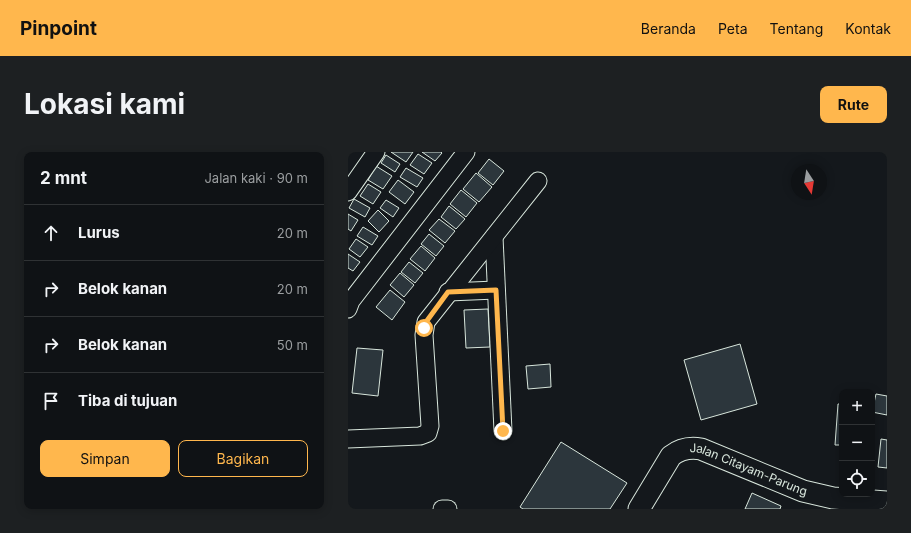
<!DOCTYPE html>
<html lang="id">
<head>
<meta charset="utf-8">
<style>
  body { margin:0; font-family:Inter,sans-serif; background:#1d2022; color:#f1f3f6 }
  .controls { position:absolute; right:12px; bottom:12px; display:grid; overflow:hidden; border-radius:8px; box-shadow:0 2px 10px #0003 }
  .controls button { width:36px; height:36px; display:grid; place-items:center; padding:0; border:0; border-bottom:1px solid #2f3234; background:#0f1215; color:#f1f3f6; font:20px sans-serif }
  .compass { position:absolute; left:443px; top:12px; width:36px; height:36px; border-radius:50%; background:#0f1215; box-shadow:0 2px 10px #0003; rotate:168deg }
  .stop { position:absolute; width:12px; height:12px; margin:-9px; border:3px solid #ffb74d; border-radius:50%; background:#fff }
  .stop.end { background:#ffb74d; border-color:#fff; box-shadow:0 1px 4px #0008 }
  .list { margin:0; padding:0; list-style:none }
  h2 { display:flex; justify-content:space-between; align-items:center; height:52px; margin:0; padding:0 16px; font-size:17px }
  h2 small { font-size:13px; font-weight:400; color:#9b9ea0 }
  .list li { display:grid; grid-template-columns:26px 1fr auto; gap:12px; align-items:center; box-sizing:border-box; height:56px; padding:0 16px; border-top:1px solid #2f3234 }
  .list b { display:block; font-size:15px; white-space:nowrap }
  .list em { font-size:13px; font-style:normal; color:#9b9ea0 }
  .actions { display:flex; gap:8px; padding:12px 16px }
  .actions a { flex:1; padding:9px 0; border:1px solid #ffb74d; border-radius:8px; text-align:center; font-size:14px; color:#ffb74d }
  .actions .main { background:#ffb74d; color:#111 }
  .icon { flex:none; width:22px; height:22px; fill:none; stroke:currentColor; stroke-width:2; stroke-linecap:round; stroke-linejoin:round }
  .map { position:relative; flex:none; width:539px; height:357px; overflow:hidden; border-radius:8px }
  header { display:flex; align-items:center; gap:24px; box-sizing:border-box; height:56px; padding:0 20px; background:#ffb74d; color:#111 }
  header strong { font-size:19px }
  nav { display:flex; gap:22px; margin-inline-start:auto; font-size:14px }
  .intro { display:flex; align-items:center; justify-content:space-between; box-sizing:border-box; height:96px; padding:0 24px }
  h1 { margin:0; font-size:28px }
  .button { padding:10px 18px; border-radius:8px; background:#ffb74d; color:#111; font-size:14px; font-weight:700 }
  main { display:flex; gap:24px; padding:0 24px }
  aside { flex:1; background:#0f1215; border-radius:8px; box-shadow:0 2px 10px #0003 }
  .map>svg:first-child { display:block }
</style>
</head>
<body>
<header>
<strong>Pinpoint</strong>
<nav><a>Beranda</a><a>Peta</a><a>Tentang</a><a>Kontak</a></nav>
</header>
<div class="intro"><h1>Lokasi kami</h1><a class="button">Rute</a></div>
<main>
<aside>
<h2>2 mnt<small>Jalan kaki · 90 m</small></h2>
<ul class="list">
<li><svg class="icon" aria-label="ahead" viewBox="0 0 24 24"><path d="M12 20V5M6 11l6-6 6 6"/></svg><div><b>Lurus</b></div><em>20 m</em></li>
<li><svg class="icon" aria-label="right" viewBox="0 0 24 24"><path d="M7 20v-9h11M14 6l5 5-5 5"/></svg><div><b>Belok kanan</b></div><em>20 m</em></li>
<li><svg class="icon" aria-label="right" viewBox="0 0 24 24"><path d="M7 20v-9h11M14 6l5 5-5 5"/></svg><div><b>Belok kanan</b></div><em>50 m</em></li>
<li><svg class="icon" aria-label="arrive" viewBox="0 0 24 24"><path d="M6 21V4h12l-3 4 3 4H6"/></svg><div><b>Tiba di tujuan</b></div></li>
</ul>
<div class="actions"><a class="main">Simpan</a><a>Bagikan</a></div>
</aside>
<div class="map">
<svg width="539" height="357" viewBox="0 0 539 357">
  <rect width="100%" height="100%" fill="#14181c"/>
  <!-- building -->
  <g fill="#2c363c" stroke="#d8e6dc">
    <path d="M43,0H65L58,10Z"/>
    <path d="M74,0H93L94,1L87,9Z"/>
    <path d="M70,2L84,11L76,22L62,13Z"/>
    <path d="M38,3L52,12L47,20L33,11Z"/>
    <path d="M141,7L156,19L145,33L130,21Z"/>
    <path d="M28,14L44,24L35,37L20,28Z"/>
    <path d="M58,16L75,26L69,35L52,25Z"/>
    <path d="M128,21L144,35L131,50L115,37Z"/>
    <path d="M50,28L66,40L57,52L41,40Z"/>
    <path d="M20,32L33,40L25,52L12,44Z"/>
    <path d="M113,38L129,51L118,65L102,52Z"/>
    <path d="M6,47L22,56L17,65L1,56Z"/>
    <path d="M38,48L51,56L45,65L32,56Z"/>
    <path d="M101,54L117,67L108,77L93,65Z"/>
    <path d="M30,58L41,69L31,80L20,69Z"/>
    <path d="M0,62L10,68L3,79L0,77Z"/>
    <path d="M91,67L107,79L97,91L81,78Z"/>
    <path d="M15,75L30,84L24,93L9,84Z"/>
    <path d="M81,82L96,94L88,104L73,92Z"/>
    <path d="M8,87L20,95L12,105L1,97Z"/>
    <path d="M73,94L87,106L77,119L62,107Z"/>
    <path d="M0,102L12,110L5,119L0,116Z"/>
    <path d="M61,110L75,121L67,131L53,120Z"/>
    <path d="M52,121L66,133L56,145L42,133Z"/>
    <path d="M42,138L57,150L44,168L28,155Z"/>
    <path d="M140,157L142,195L118,196L116,158Z"/>
    <path d="M392,192L409,252L353,268L336,208Z"/>
    <path d="M9,196L35,198L30,244L4,241Z"/>
    <path d="M202,212L203,235L180,237L178,214Z"/>
    <path d="M528,242L539,244V263L524,260Z"/>
    <path d="M490,252H494V293H487Z"/>
    <path d="M533,287L539,288V316L530,315Z"/>
    <path d="M213,290L279,331L262,357H175L172,355Z"/>
    <path d="M404,341L433,354L432,357H397Z"/>
  </g>
  <g fill="none" stroke-linecap="round" stroke-linejoin="round">
    <defs>
      <g id="minor">
        <path d="M0,40L28,0"/>
        <path d="M146,85L155,279"/>
        <path d="M100,140L148,138"/>
        <path d="M0,157L3,149L118,0"/>
        <path d="M0,287L72,284L80,281L82,274L76,183L78,170L190,29"/>
        <path d="M94,357H100"/>
      </g>
      <g id="tertiary">
        <path id="s1" d="M291,357L323,304C332,297 342,295 353,297L455,339L485,346L539,350"/>
      </g>
    </defs>
    <!-- minor casing -->
    <use href="#minor" stroke="#d8e6dc" stroke-width="19"/>
    <!-- tertiary casing -->
    <use href="#tertiary" stroke="#d8e6dc" stroke-width="23"/>
    <!-- minor -->
    <use href="#minor" stroke="#14181c" stroke-width="17"/>
    <!-- tertiary -->
    <use href="#tertiary" stroke="#14181c" stroke-width="21"/>
  </g>
  <g fill="none" stroke-linecap="round" stroke-linejoin="round">
    <!-- route -->
    <path stroke="#ffb74d" stroke-width="5" d="M76,176L78,170L100,140L148,138L155,279"/>
  </g>
  <g text-anchor="middle" stroke-width="3" stroke-linejoin="round" paint-order="stroke">
    <!-- street labels -->
    <g font-size="12" fill="#d8e6dc" stroke="#14181c">
      <text dy="4" stroke="none"><textPath href="#s1" startOffset="145">Jalan Citayam-Parung</textPath></text>
    </g>
  </g>
</svg>
<div class="controls">
<button>+</button>
<button>−</button>
<button><svg class="icon" aria-label="locate" viewBox="0 0 24 24"><circle cx="12" cy="12" r="6"/><path d="M12 2v4M12 18v4M2 12h4M18 12h4"/></svg></button>
</div>
<svg class="compass" viewBox="-18 -18 36 36"><path d="M0-13l5 13h-10z" fill="#e53935"/><path d="M0 13l5-13h-10z" fill="#9b9ea0"/></svg>
<div class="stop" style="left:76px;top:176px"></div>
<div class="stop end" style="left:155px;top:279px"></div>
</div>
</main>
</body>
</html>
